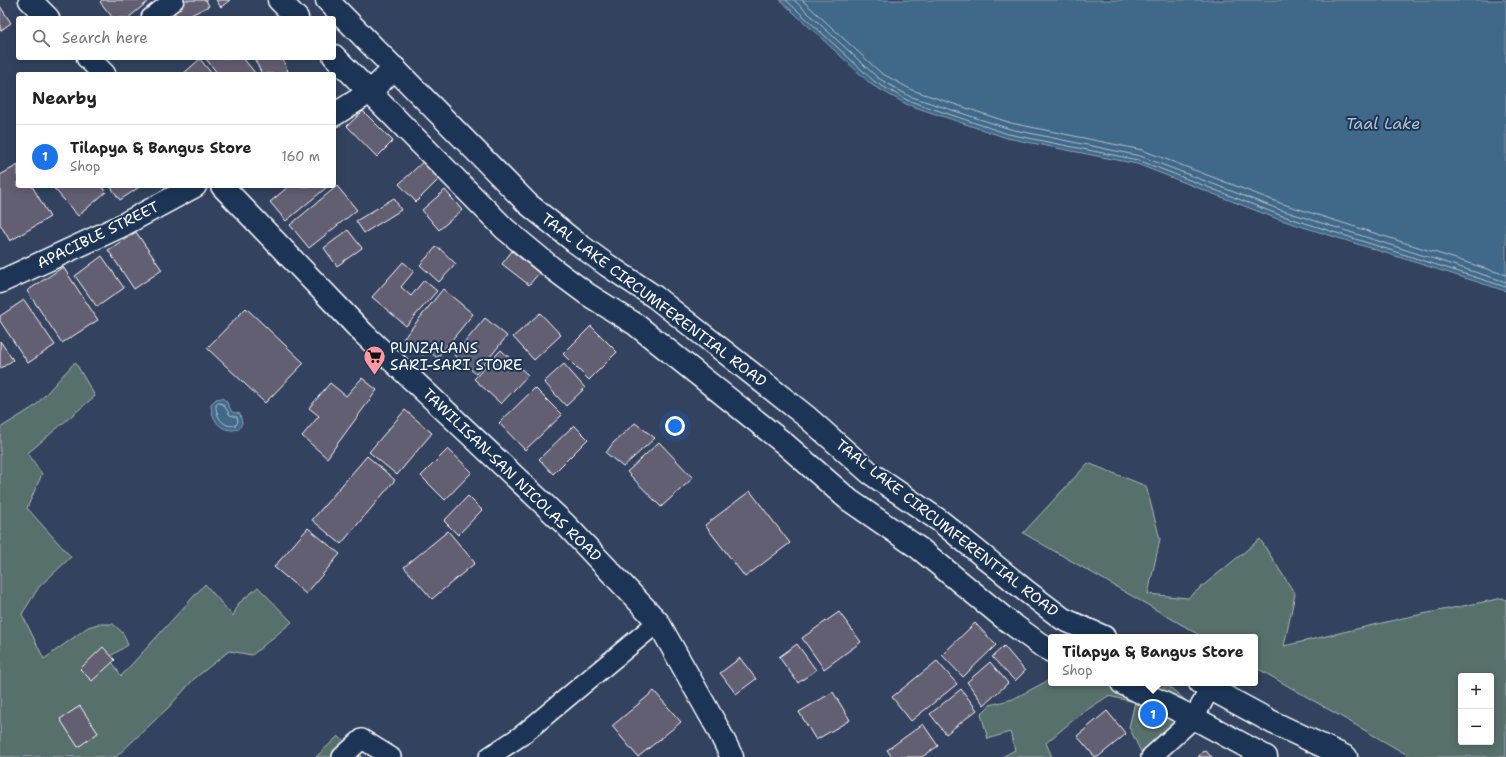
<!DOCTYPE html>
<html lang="en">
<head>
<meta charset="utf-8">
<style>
  body { margin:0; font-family:"Shantell Sans",sans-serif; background:#f2f2f2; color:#222 }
  .controls { position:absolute; right:12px; bottom:12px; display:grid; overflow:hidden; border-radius:4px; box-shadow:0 2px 10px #0003 }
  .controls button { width:36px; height:36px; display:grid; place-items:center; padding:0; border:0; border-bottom:1px solid #e0e0e0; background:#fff; color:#222; font:20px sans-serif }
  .you { position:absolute; left:675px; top:426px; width:14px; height:14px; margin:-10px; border:3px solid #fff; border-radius:50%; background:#1a73e8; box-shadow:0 0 0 6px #1a73e833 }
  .badge { display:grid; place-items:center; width:26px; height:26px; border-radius:50%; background:#1a73e8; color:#fff; font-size:13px; font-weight:700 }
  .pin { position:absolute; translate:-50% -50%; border:2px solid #fff; box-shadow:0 1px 4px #0006 }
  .popup { position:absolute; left:1048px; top:634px; width:210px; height:52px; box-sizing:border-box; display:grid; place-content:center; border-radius:4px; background:#fff; filter:drop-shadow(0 1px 3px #0005); font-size:13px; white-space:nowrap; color:#767676 }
  .popup b { font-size:15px; color:#222 }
  .popup::after { content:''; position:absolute; left:50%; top:100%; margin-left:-8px; border:8px solid transparent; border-top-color:#fff }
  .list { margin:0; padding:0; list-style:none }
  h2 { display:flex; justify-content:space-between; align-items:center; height:52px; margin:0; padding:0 16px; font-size:17px }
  h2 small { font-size:13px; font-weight:400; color:#767676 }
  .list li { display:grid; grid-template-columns:26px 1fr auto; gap:12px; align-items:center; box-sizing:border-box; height:64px; padding:0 16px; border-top:1px solid #e0e0e0 }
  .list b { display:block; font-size:15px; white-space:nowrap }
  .list p { margin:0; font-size:13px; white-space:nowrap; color:#767676 }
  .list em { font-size:13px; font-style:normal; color:#767676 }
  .icon { flex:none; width:22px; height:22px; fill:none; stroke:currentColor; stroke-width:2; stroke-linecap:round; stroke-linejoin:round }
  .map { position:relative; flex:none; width:1506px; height:757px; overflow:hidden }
  .search { position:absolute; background:#fff; box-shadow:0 2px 10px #0003; left:16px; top:16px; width:320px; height:44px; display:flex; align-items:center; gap:10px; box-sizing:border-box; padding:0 14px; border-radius:4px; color:#767676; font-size:15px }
  .panel { position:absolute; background:#fff; box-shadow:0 2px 10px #0003; left:16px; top:72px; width:320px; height:116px; border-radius:4px }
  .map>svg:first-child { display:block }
</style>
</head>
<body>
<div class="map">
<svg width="1506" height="757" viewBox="0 0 1506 757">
  <rect width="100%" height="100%" fill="#32425f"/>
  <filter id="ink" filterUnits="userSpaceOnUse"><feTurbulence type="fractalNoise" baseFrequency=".025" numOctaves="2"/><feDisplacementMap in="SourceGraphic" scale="8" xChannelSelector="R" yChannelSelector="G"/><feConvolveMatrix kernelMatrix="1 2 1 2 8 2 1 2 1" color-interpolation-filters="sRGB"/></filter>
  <g filter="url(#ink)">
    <!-- green -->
    <g fill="#59706c" stroke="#acb8b6" fill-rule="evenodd">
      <path d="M75,362L95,396L28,453L42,474L27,508L71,557L39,587L22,614L44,659L88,627L98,624H113L123,633L128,645L109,657L121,676L205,584L233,616L239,603L258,587L292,622L252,655L229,651L194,679L169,707L116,757H0V428L35,406Z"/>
      <path d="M1088,463L1146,486L1160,539L1148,594L1188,598L1260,539L1295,594L1284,646L1403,618L1503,598L1506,600V757H1411L1255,667V637H1203L1023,533ZM1461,676H1491V742H1461Z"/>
      <path d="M1051,679V683H1165L1198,711L1143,756L1129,727L1135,702L1108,696L1078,716L1046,743L1052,757H1002L1015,750L1010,732L988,739L981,714L990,705L1013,699Z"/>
      <path d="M338,736L363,757H316Z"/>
    </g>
    <!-- water -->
    <g fill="#406788" stroke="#8ca4b8">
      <path d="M780,0H1506V291L1275,218L1137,164L1007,138L906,104L872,85Z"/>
      <path d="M222,398L226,401L232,412L240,414L242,423L239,429C221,434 211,419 211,404L216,399Z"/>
    </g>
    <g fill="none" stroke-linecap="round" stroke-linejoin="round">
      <!-- shore -->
      <g stroke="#b3c2cf" stroke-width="1">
        <path d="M786,0L875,82L907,100L1008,134L1138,160L1277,214L1506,287"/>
        <path d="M794,0L878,78L909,96L1010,129L1140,156L1278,209L1506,282"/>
        <path d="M802,0L881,73L912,90L1011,123L1142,150L1280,203L1506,275"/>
        <path d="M219,403L223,404L230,415L237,417L238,422L236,425C224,429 215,416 216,405Z"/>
      </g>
    </g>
    <!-- building -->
    <g fill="#645f72" stroke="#fff">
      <path d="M102,0H150L128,18H113L100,2Z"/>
      <path d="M183,0H206L209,6L185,18H177L171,6Z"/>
      <path d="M216,0H230L221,7Z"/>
      <path d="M0,6L11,23L0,31Z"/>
      <path d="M207,58H243L256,74H218L206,59Z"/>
      <path d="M254,58H282L288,71L282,74H262Z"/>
      <path d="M200,59L212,74H183Z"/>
      <path d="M363,111L393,141L377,157L347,126Z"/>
      <path d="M426,159L442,176L416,202L399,184Z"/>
      <path d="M18,165V186H32L50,217L10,241L0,224V175Z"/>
      <path d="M52,186H101L106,192L78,216Z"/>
      <path d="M110,186H141L120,200Z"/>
      <path d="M289,186H326L327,187L286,221L270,202Z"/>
      <path d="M337,186L357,210L309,248L290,225Z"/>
      <path d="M445,190L462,210L439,230L422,210Z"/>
      <path d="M394,198L401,210L364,233L356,221Z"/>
      <path d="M348,230L362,248L337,266L324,248Z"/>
      <path d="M136,232L162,270L134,289L108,250Z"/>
      <path d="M437,246L456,264L439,282L420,265Z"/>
      <path d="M512,251L539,273L529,285L502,264Z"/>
      <path d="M102,256L124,288L97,307L75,276Z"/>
      <path d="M403,262L414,271L401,287L411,296L424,280L437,291L406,326L372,297Z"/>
      <path d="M63,267L98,320L62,343L27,291Z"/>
      <path d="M443,289L473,314L437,358L428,350L423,355L403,339Z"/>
      <path d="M24,300L55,345L28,363L0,321V316Z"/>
      <path d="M246,308L304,363L265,403L207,348Z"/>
      <path d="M540,313L561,335L534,360L513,337Z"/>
      <path d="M485,318L507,336L476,374L454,355Z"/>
      <path d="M591,326L617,352L589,380L563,354Z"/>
      <path d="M0,341L13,360L0,369Z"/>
      <path d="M501,350L528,375L501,404L474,379Z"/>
      <path d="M564,364L585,388L566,406L544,382Z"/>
      <path d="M362,378L377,390L327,458L302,436L319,416L309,408L330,383L346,396Z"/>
      <path d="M535,388L562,415L525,450L499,423Z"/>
      <path d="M405,410L432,433L397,475L369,452Z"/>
      <path d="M635,423L655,438L623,467L606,453L613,443Z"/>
      <path d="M574,425L588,439L553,474L539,459Z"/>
      <path d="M659,442L693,478L661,507L627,472Z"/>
      <path d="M448,449L472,472L445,500L421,476Z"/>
      <path d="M367,456L395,480L341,544L312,520Z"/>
      <path d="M750,491L790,543L745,577L705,525Z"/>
      <path d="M468,496L482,510L458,535L444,521Z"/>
      <path d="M308,528L340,554L306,594L274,567Z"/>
      <path d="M448,531L475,563L432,599L404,567Z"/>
      <path d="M839,612L861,642L824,669L802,638Z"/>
      <path d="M975,623L996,645L963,677L942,655Z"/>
      <path d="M797,644L816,670L798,683L779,657Z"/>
      <path d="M1004,646L1025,671L1015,681L992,657Z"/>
      <path d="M103,647L115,660L92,681L80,669Z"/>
      <path d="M740,658L756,679L736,694L720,673Z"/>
      <path d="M937,661L957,684L911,721L892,697Z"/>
      <path d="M990,662L1008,683L984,705L967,682Z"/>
      <path d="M961,689L977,710L946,734L930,714Z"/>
      <path d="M654,691L681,722L638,757L612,726Z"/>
      <path d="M833,692L850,720L816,740L799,712Z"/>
      <path d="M80,706L98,733L78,747L60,719Z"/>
      <path d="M1107,711L1126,734L1098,757H1095L1077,736Z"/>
      <path d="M923,724L938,746L922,757H892L887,750Z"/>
      <path d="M1204,750L1212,757H1198Z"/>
    </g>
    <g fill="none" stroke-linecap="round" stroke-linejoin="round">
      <defs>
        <g id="minor">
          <path d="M151,18L174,0"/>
          <path d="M342,757L362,739L391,757"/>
          <path d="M489,757L522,735L658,622"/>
          <path d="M1151,757L1194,718L1210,688"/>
        </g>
        <g id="tertiary">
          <path d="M334,115L370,92L395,68"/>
          <path d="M0,282L119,227L195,186"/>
        </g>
        <g id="secondary">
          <path d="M30,0L48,18"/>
          <path d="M279,0L297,18"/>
          <path d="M327,0L528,204L574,241L607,265L655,297L807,417L870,473L940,521L1026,591L1063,619L1104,637"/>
          <path d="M334,56L505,229L552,268L587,294L635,324L785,444L849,500L920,549L1004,618L1045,648L1051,651"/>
          <path d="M88,58L104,74"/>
          <path d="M222,186L364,334L566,525L658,622L717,727L732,757"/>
          <path d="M1122,683L1194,718L1266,757"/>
          <path d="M1200,683L1274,723L1346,757"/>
        </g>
      </defs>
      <!-- minor casing -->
      <use href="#minor" stroke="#fff" stroke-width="22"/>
      <!-- tertiary casing -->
      <use href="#tertiary" stroke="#fff" stroke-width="25"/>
      <!-- secondary casing -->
      <use href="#secondary" stroke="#fff" stroke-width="25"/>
      <!-- minor -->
      <use href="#minor" stroke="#1d3557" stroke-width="19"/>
      <!-- tertiary -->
      <use href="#tertiary" stroke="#1d3557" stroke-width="22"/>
      <!-- secondary -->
      <use href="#secondary" stroke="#1d3557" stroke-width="22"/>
    </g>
  </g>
  <!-- icons -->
  <defs>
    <symbol id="supermarket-pin" viewBox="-11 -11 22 30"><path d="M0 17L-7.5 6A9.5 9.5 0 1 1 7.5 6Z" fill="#ff9aa2" stroke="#1d3557"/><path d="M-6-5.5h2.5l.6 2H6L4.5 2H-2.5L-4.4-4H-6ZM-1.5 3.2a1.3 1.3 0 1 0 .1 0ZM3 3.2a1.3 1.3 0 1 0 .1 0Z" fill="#111"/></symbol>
  </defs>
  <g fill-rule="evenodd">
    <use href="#supermarket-pin" x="362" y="344" width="25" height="34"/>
  </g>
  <g text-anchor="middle" stroke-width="4" stroke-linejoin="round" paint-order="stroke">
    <!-- street labels -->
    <g font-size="15" fill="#fff" stroke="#1d3557">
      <text transform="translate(98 235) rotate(-26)" y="5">APACIBLE STREET</text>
      <text transform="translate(654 300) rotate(37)" y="5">TAAL LAKE CIRCUMFERENTIAL ROAD</text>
      <text transform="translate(512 475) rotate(44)" y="5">TAWILISAN-SAN NICOLAS ROAD</text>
      <text transform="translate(947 528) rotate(38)" y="5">TAAL LAKE CIRCUMFERENTIAL ROAD</text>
    </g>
    <!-- poi labels -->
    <g font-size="15" fill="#fff" stroke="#1d3557" text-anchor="start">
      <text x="390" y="353">PUNZALANS<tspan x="390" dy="17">SARI-SARI STORE</tspan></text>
    </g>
    <!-- water labels -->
    <g font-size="16" font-style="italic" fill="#b3c2cf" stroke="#1d3557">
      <text x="1383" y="129">Taal Lake</text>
    </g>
  </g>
</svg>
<div class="controls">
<button>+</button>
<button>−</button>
</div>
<div class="you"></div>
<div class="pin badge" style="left:1153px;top:714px">1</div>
<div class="popup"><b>Tilapya &amp; Bangus Store</b>Shop</div>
<div class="search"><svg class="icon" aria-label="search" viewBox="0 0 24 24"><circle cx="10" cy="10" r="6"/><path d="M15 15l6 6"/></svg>Search here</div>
<section class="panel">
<h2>Nearby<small></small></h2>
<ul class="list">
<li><span class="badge">1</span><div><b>Tilapya &amp; Bangus Store</b><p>Shop</p></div><em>160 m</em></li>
</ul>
</section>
</div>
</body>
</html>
